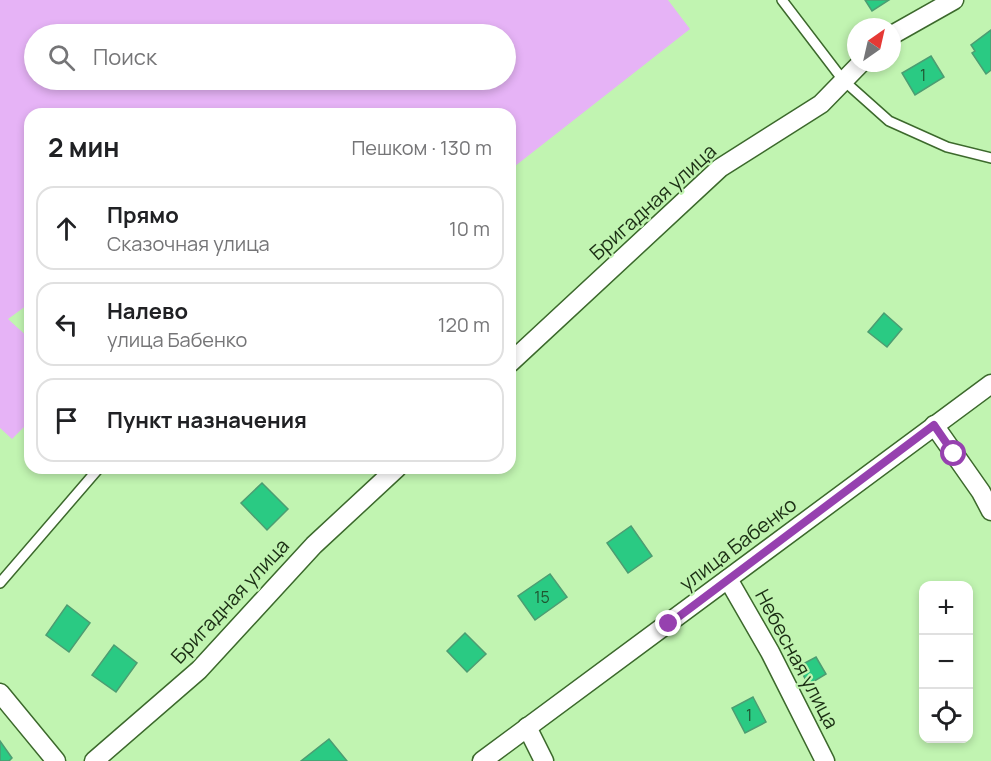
<!DOCTYPE html>
<html lang="ru">
<head>
<meta charset="utf-8">
<style>
  body { margin:0; font-family:Manrope,sans-serif; background:#f6f6f6; color:#202124 }
  .controls { position:absolute; right:18px; bottom:18px; display:grid; overflow:hidden; border-radius:12px; box-shadow:0 3px 9px #0003 }
  .controls button { width:54px; height:54px; display:grid; place-items:center; padding:0; border:0; border-bottom:2px solid #e0e0e0; background:#fff; color:#202124; font:30px sans-serif }
  .compass { position:absolute; left:847px; top:18px; width:54px; height:54px; border-radius:50%; background:#fff; box-shadow:0 3px 9px #0003; rotate:34deg }
  .stop { position:absolute; width:18px; height:18px; margin:-14px; border:4px solid #9641af; border-radius:50%; background:#fff }
  .stop.end { background:#9641af; border-color:#fff; box-shadow:0 2px 6px #0008 }
  .list { margin:0; padding:0; list-style:none }
  h2 { display:flex; justify-content:space-between; align-items:center; height:78px; margin:0; padding:0 24px; font-size:26px }
  h2 small { font-size:20px; font-weight:400; color:#757577 }
  .list li { display:grid; grid-template-columns:39px 1fr auto; gap:18px; align-items:center; box-sizing:border-box; height:84px; margin:0 12px 12px; padding:0 12px; border:2px solid #e0e0e0; border-radius:18px }
  .list b { display:block; font-size:22px; white-space:nowrap }
  .list p { margin:0; font-size:20px; white-space:nowrap; color:#757577 }
  .list em { font-size:20px; font-style:normal; color:#757577 }
  .icon { flex:none; width:33px; height:33px; fill:none; stroke:currentColor; stroke-width:2; stroke-linecap:round; stroke-linejoin:round }
  .map { position:relative; flex:none; width:991px; height:761px; overflow:hidden }
  .search { position:absolute; background:#fff; box-shadow:0 3px 9px #0003; left:24px; top:24px; width:492px; height:66px; display:flex; align-items:center; gap:15px; box-sizing:border-box; padding:0 21px; border-radius:33px; color:#757577; font-size:22px }
  .panel { position:absolute; background:#fff; box-shadow:0 3px 9px #0003; left:24px; top:108px; width:492px; height:366px; border-radius:18px }
  .map>svg:first-child { display:block }
</style>
</head>
<body>
<div class="map">
<svg width="991" height="761" viewBox="0 0 991 761">
  <rect width="100%" height="100%" fill="#c1f4b1"/>
  <!-- green -->
  <path fill="#e6b3f6" fill-rule="evenodd" d="M0,0H668L690,29L510,170V114H30V303L8,319L30,339V421L12,439L0,428ZM34,34H506V80H34Z"/>
  <!-- building -->
  <g fill="#2aca83" stroke="#4c9d72" stroke-width="1.5">
    <path d="M865,0H889L872,11Z"/>
    <path d="M991,30V70L986,74L972,53L975,51L971,45Z"/>
    <path d="M931,56L944,77L915,95L902,73Z"/>
    <path d="M884,313L902,329L887,347L868,332Z"/>
    <path d="M262,483L288,509L267,530L241,503Z"/>
    <path d="M631,526L652,556L628,573L607,543Z"/>
    <path d="M550,574L567,597L535,620L518,596Z"/>
    <path d="M67,605L90,623L69,652L46,635Z"/>
    <path d="M465,633L486,654L467,672L447,651Z"/>
    <path d="M114,645L137,663L116,692L92,675Z"/>
    <path d="M816,657L826,674L808,685L799,666Z"/>
    <path d="M753,697L766,722L745,733L732,708Z"/>
    <path d="M329,739L347,761H301Z"/>
    <path d="M0,741L12,758L9,761H0Z"/>
  </g>
  <g fill="none" stroke-linecap="round" stroke-linejoin="round">
    <defs>
      <g id="lane">
        <path d="M782,0L843,80L889,121L947,147L991,158"/>
        <path d="M0,583L99,468"/>
      </g>
      <g id="street">
        <path d="M892,35L954,0"/>
        <path d="M510,363L720,168L821,104L861,63"/>
        <path d="M934,425L981,492L991,511"/>
        <path d="M728,579L770,652L825,761"/>
        <path d="M0,693L56,761"/>
        <path d="M527,727L544,761"/>
        <path d="M94,761L199,670L314,545L397,468"/>
        <path d="M482,761L991,384"/>
      </g>
    </defs>
    <!-- lane casing -->
    <use href="#lane" stroke="#3c692c" stroke-width="12"/>
    <!-- street casing -->
    <use href="#street" stroke="#3c692c" stroke-width="21"/>
    <!-- lane -->
    <use href="#lane" stroke="#fff" stroke-width="9"/>
    <!-- street -->
    <use href="#street" stroke="#fff" stroke-width="18"/>
  </g>
  <g fill="none" stroke-linecap="round" stroke-linejoin="round">
    <!-- route -->
    <path stroke="#9641af" stroke-width="8" d="M669,624L934,425L954,454"/>
  </g>
  <g text-anchor="middle" stroke-width="4.5" stroke-linejoin="round" paint-order="stroke">
    <!-- number labels -->
    <g font-size="16" fill="#1f5530">
      <text x="923" y="81">1</text>
      <text x="542" y="603">15</text>
      <text x="749" y="721">1</text>
    </g>
    <!-- street labels -->
    <g font-size="20" fill="#1b2e14" stroke="#c1f4b1">
      <text transform="translate(653 202) rotate(-42)" y="7">Бригадная улица</text>
      <text transform="translate(738 544) rotate(-37)" y="7">улица Бабенко</text>
      <text transform="translate(230 601) rotate(-47)" y="7">Бригадная улица</text>
      <text transform="translate(797 659) rotate(62)" y="7">Небесная улица</text>
    </g>
  </g>
</svg>
<div class="controls">
<button>+</button>
<button>−</button>
<button><svg class="icon" aria-label="locate" viewBox="0 0 24 24"><circle cx="12" cy="12" r="6"/><path d="M12 2v4M12 18v4M2 12h4M18 12h4"/></svg></button>
</div>
<svg class="compass" viewBox="-18 -18 36 36"><path d="M0-13l5 13h-10z" fill="#e53935"/><path d="M0 13l5-13h-10z" fill="#757577"/></svg>
<div class="stop" style="left:954px;top:454px"></div>
<div class="stop end" style="left:669px;top:624px"></div>
<div class="search"><svg class="icon" aria-label="search" viewBox="0 0 24 24"><circle cx="10" cy="10" r="6"/><path d="M15 15l6 6"/></svg>Поиск</div>
<section class="panel">
<h2>2 мин<small>Пешком · 130 m</small></h2>
<ul class="list">
<li><svg class="icon" aria-label="ahead" viewBox="0 0 24 24"><path d="M12 20V5M6 11l6-6 6 6"/></svg><div><b>Прямо</b><p>Сказочная улица</p></div><em>10 m</em></li>
<li><svg class="icon" aria-label="left" viewBox="0 0 24 24"><path d="M17 20v-9H6M10 6l-5 5 5 5"/></svg><div><b>Налево</b><p>улица Бабенко</p></div><em>120 m</em></li>
<li><svg class="icon" aria-label="arrive" viewBox="0 0 24 24"><path d="M6 21V4h12l-3 4 3 4H6"/></svg><div><b>Пункт назначения</b></div></li>
</ul>
</section>
</div>
</body>
</html>
